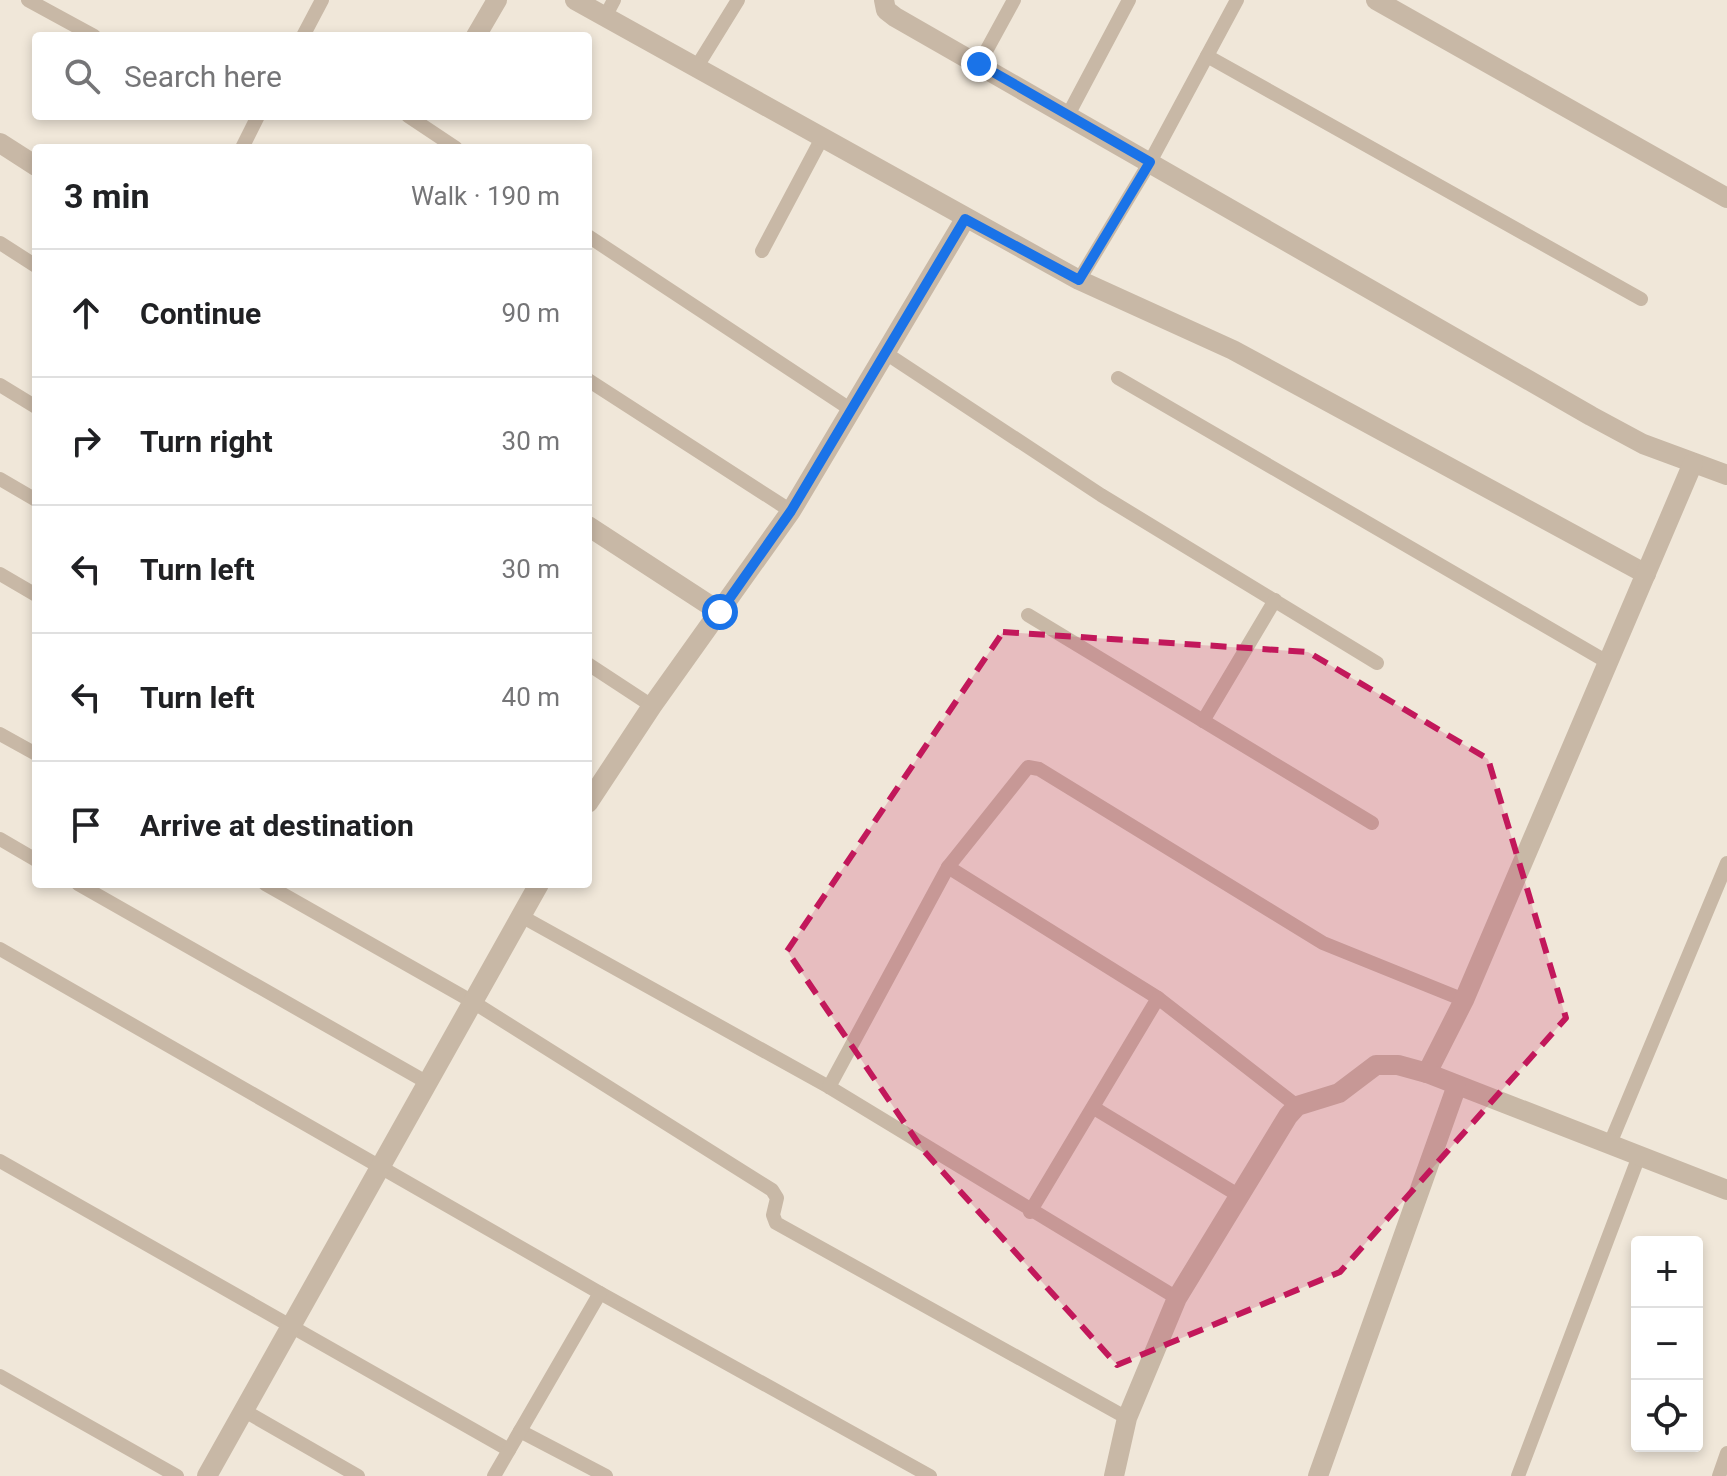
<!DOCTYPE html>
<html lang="en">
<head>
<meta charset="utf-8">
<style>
  body { margin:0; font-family:Roboto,sans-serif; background:#f2f2f2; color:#202124 }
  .controls { position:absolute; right:24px; bottom:24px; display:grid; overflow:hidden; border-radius:8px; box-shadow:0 4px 12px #0003 }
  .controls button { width:72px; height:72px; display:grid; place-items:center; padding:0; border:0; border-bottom:2px solid #e0e0e0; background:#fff; color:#202124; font:40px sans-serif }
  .stop { position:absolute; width:24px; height:24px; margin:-18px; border:6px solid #1a73e8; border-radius:50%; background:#fff }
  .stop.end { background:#1a73e8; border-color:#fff; box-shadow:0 2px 8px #0008 }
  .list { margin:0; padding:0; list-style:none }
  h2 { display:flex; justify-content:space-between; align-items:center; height:104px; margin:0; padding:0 32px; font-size:34px }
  h2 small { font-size:26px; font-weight:400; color:#757577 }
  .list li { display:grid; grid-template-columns:52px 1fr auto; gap:24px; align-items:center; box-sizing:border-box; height:128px; padding:0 32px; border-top:2px solid #e0e0e0 }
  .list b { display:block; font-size:30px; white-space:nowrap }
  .list em { font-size:26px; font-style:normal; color:#757577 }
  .icon { flex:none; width:44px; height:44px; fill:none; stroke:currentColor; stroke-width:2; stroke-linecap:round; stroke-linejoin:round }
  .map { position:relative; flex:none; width:1727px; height:1476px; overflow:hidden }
  .search { position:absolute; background:#fff; box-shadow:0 4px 12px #0003; left:32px; top:32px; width:560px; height:88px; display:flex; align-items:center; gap:20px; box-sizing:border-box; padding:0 28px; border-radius:8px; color:#757577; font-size:30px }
  .panel { position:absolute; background:#fff; box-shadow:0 4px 12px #0003; left:32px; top:144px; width:560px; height:744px; border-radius:8px }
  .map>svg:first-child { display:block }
</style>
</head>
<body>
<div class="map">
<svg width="1727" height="1476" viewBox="0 0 1727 1476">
  <rect width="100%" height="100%" fill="#f0e7d9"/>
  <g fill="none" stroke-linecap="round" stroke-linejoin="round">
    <!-- lane -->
    <g stroke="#c8b8a6" stroke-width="14">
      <path d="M28,0L94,36"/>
      <path d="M605,17L614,0"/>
      <path d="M303,36L322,0"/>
      <path d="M1207,56L1641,299"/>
      <path d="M979,64L1014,0"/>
      <path d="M696,68L738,0"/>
      <path d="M1068,115L1129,0"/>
      <path d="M408,116L456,148"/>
      <path d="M242,148L258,116"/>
      <path d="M588,236L850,409"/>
      <path d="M0,243L36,266"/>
      <path d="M762,251L822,138"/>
      <path d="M1079,280L1150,162L1237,0"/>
      <path d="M884,352L1101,495L1377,663"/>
      <path d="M1118,378L1609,663"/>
      <path d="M588,380L791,511"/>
      <path d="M0,385L36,407"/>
      <path d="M0,479L36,500"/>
      <path d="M0,574L36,595"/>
      <path d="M1028,615L1372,823"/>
      <path d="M588,664L652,706"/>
      <path d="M1203,721L1275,600"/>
      <path d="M0,734L36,754"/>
      <path d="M0,839L36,860"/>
      <path d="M948,867L1158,998L1297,1106"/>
      <path d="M78,884L428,1083"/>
      <path d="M265,884L473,1002L772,1190L777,1198L773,1215L776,1223L1127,1418"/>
      <path d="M521,916L829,1087L1177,1298"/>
      <path d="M0,949L600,1293L930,1476"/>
      <path d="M829,1087L948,867L1028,767L1039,769L1323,943L1464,1000"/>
      <path d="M1094,1108L1238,1195"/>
      <path d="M1609,1146L1727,863"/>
      <path d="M0,1161L509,1450"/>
      <path d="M1030,1212L1158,998"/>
      <path d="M0,1376L177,1476"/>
      <path d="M243,1410L358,1476"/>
      <path d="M520,1431L606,1476"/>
      <path d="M494,1476L600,1293"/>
      <path d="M1518,1476L1639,1156"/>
      <path d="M1719,1476L1727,1453"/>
    </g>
    <!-- street -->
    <g stroke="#c8b8a6" stroke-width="20">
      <path d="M575,0L1079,280L1233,350L1646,574"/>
      <path d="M884,0L886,10L895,17L1591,416L1643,444L1727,475"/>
      <path d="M1376,0L1727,198"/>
      <path d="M476,36L497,0"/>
      <path d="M0,143L36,166"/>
      <path d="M588,526L720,612"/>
      <path d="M588,803L652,706L791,511L965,219"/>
      <path d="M1427,1073L1464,1000L1693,463"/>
      <path d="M207,1476L539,884"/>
      <path d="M1114,1476L1127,1418L1177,1298L1288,1116L1297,1106L1339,1093L1376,1065H1398L1427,1073L1727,1190"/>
      <path d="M1318,1476L1456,1088"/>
    </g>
  </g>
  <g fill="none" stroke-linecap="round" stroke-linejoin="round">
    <!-- route -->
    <path stroke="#1a73e8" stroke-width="10" d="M720,612L791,511L965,219L1079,280L1150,162L979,64"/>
  </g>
  <!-- marked area -->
  <path fill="#c2185b" fill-opacity="0.2" stroke="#c2185b" stroke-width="6" stroke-dasharray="16 10" stroke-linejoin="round" d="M1003,632L1308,652L1488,759L1566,1018L1340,1272L1117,1365L923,1150L787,951Z"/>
</svg>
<div class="controls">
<button>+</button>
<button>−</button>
<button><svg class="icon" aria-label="locate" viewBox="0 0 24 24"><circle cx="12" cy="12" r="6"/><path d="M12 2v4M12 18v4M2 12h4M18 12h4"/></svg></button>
</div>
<div class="stop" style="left:720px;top:612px"></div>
<div class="stop end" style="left:979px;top:64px"></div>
<div class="search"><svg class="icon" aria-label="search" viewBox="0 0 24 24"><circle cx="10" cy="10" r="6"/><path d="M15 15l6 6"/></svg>Search here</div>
<section class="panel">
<h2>3 min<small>Walk · 190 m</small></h2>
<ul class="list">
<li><svg class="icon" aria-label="ahead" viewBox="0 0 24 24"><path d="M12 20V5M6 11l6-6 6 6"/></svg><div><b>Continue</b></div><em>90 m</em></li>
<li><svg class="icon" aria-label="right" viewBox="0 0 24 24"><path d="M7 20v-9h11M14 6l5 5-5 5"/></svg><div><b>Turn right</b></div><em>30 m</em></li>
<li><svg class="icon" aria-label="left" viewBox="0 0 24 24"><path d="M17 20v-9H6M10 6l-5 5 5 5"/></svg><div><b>Turn left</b></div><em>30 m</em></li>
<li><svg class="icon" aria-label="left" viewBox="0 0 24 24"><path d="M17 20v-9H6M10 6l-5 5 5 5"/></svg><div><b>Turn left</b></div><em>40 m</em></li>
<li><svg class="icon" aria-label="arrive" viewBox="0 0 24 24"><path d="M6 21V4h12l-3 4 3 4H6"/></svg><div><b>Arrive at destination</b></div></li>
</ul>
</section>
</div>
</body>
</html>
